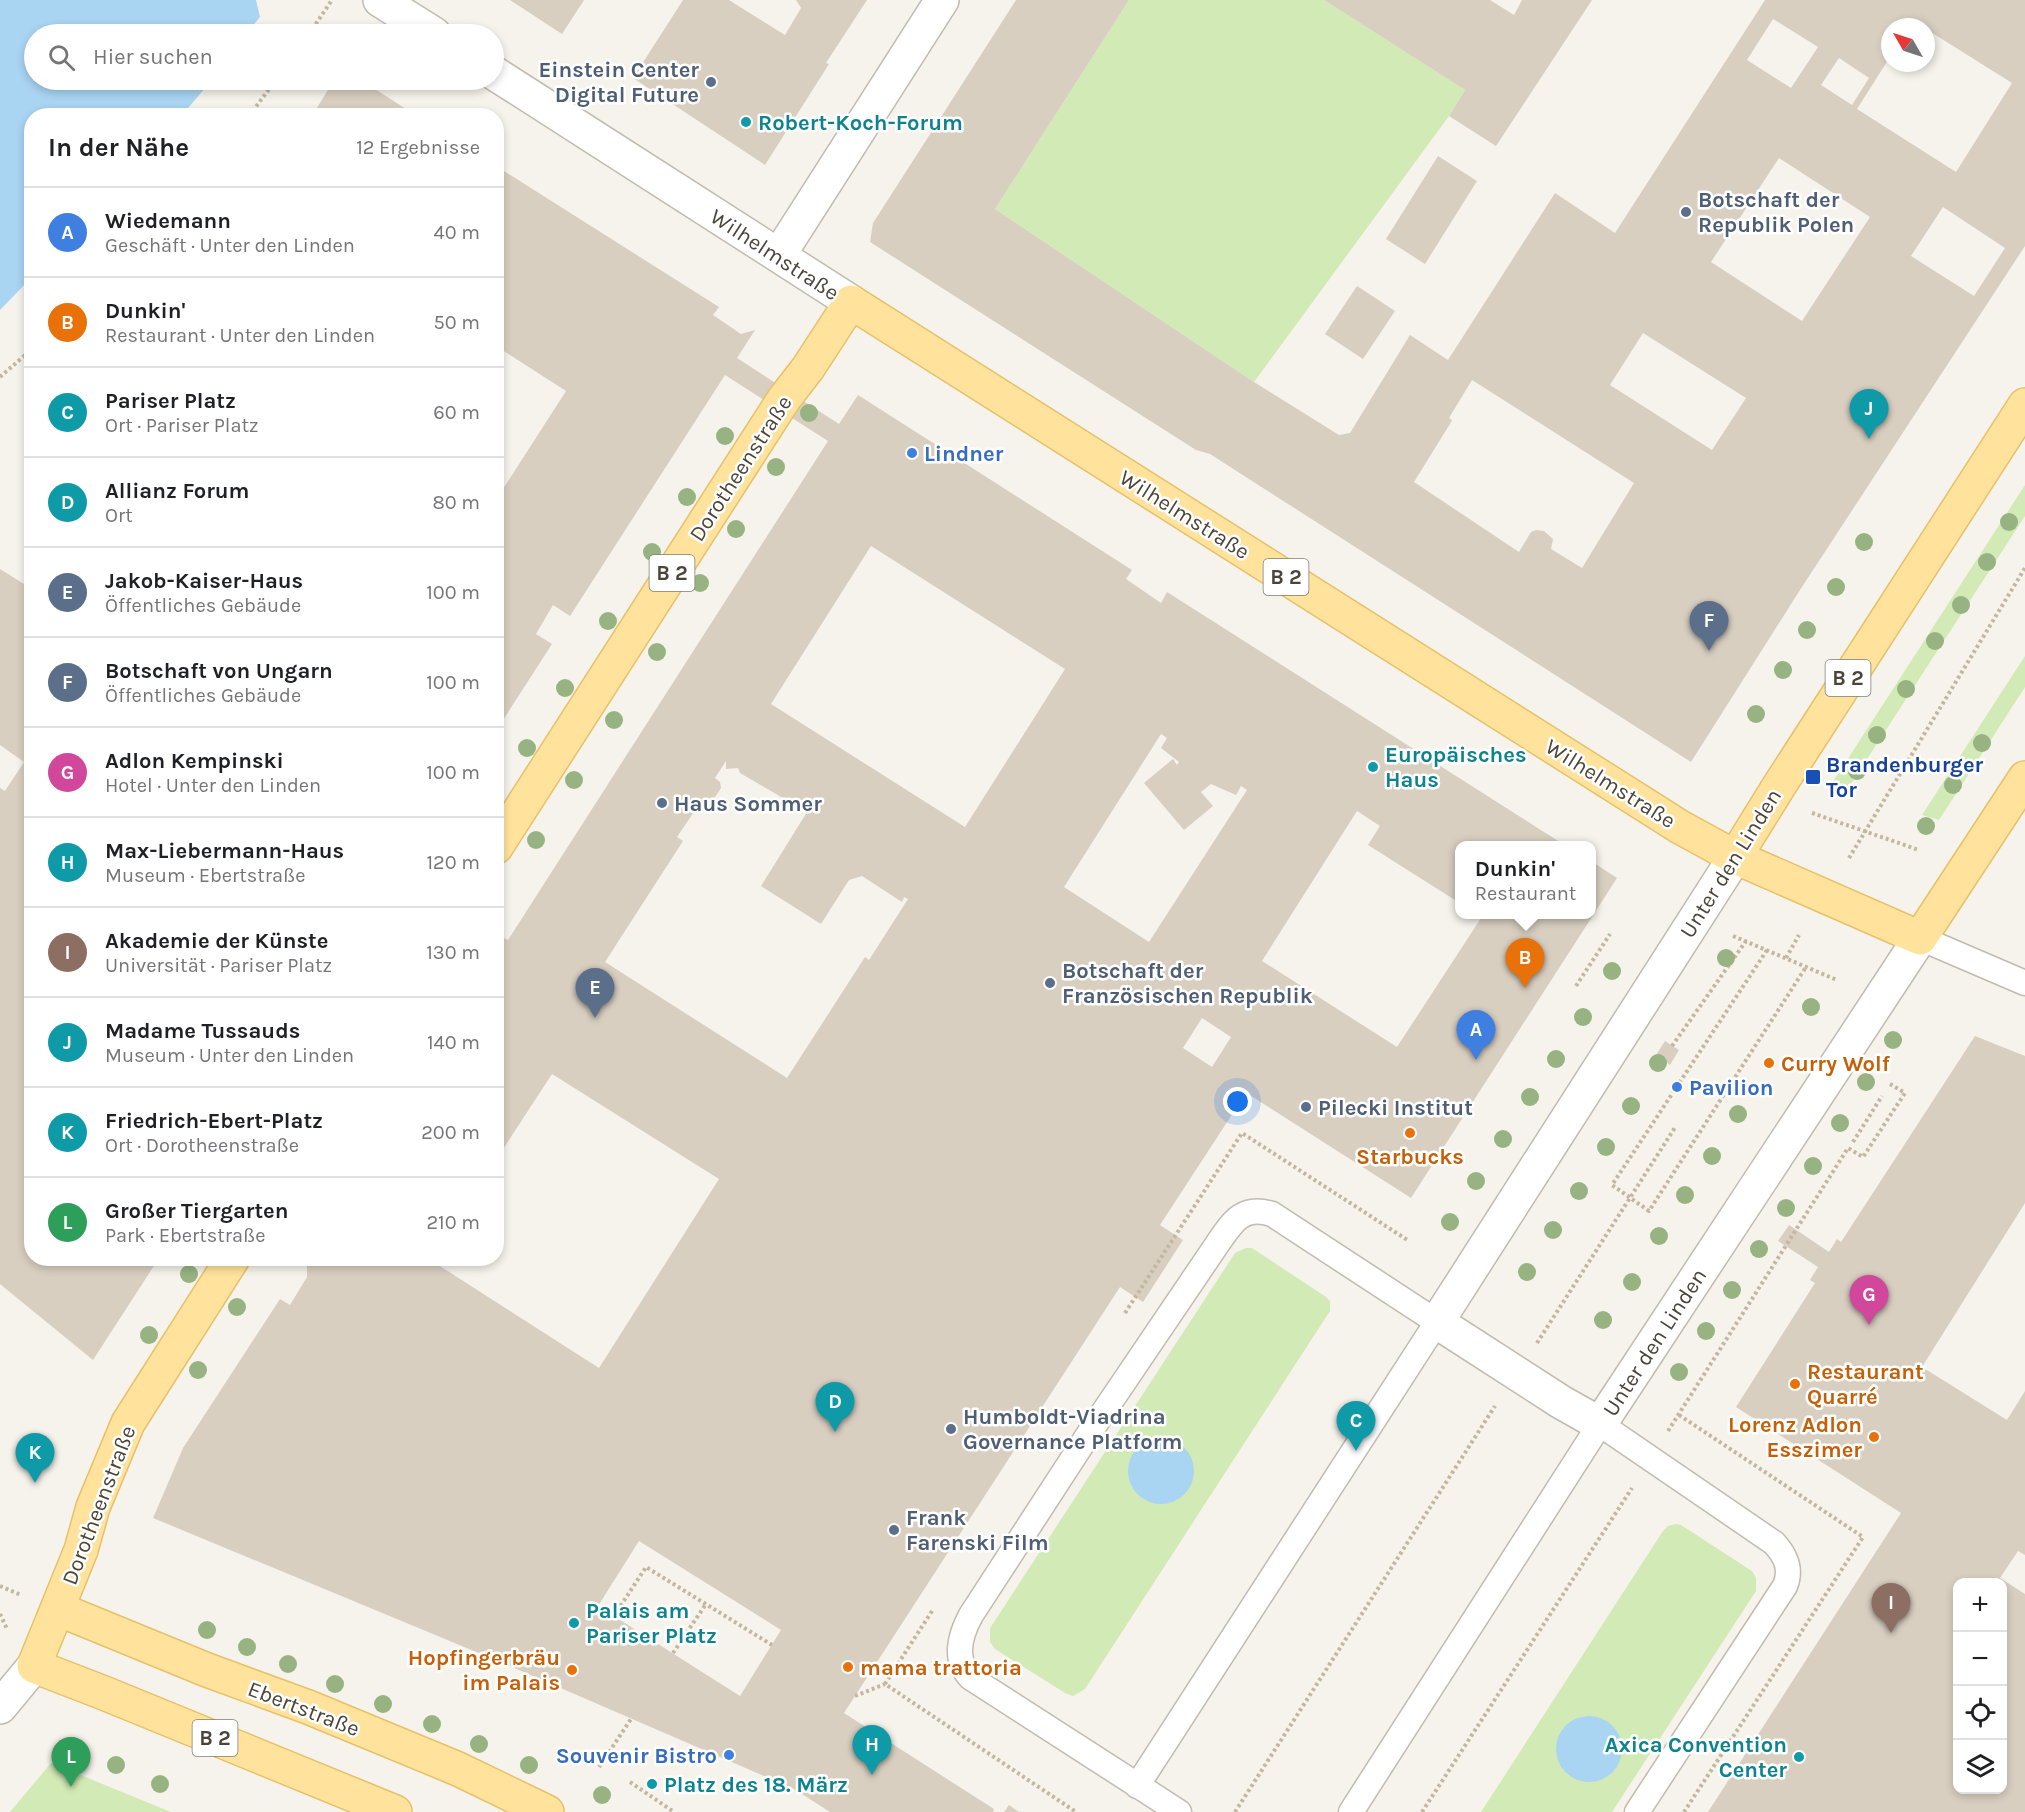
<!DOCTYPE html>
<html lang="de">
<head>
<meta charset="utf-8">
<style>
  body { margin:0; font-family:Karla,sans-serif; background:#f2f2f2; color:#202124 }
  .controls { position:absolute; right:18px; bottom:18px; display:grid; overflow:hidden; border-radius:12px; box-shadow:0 3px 9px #0003 }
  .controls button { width:54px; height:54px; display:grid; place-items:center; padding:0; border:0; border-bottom:2px solid #e0e0e0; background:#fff; color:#202124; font:30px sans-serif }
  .compass { position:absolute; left:1881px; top:18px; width:54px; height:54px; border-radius:50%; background:#fff; box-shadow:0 3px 9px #0003; rotate:309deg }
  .you { position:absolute; left:1238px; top:1102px; width:21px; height:21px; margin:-15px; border:4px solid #fff; border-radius:50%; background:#1a73e8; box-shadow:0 0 0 9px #1a73e833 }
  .badge { display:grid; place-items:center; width:39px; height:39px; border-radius:50%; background:#fc3f1d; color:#fff; font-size:20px; font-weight:700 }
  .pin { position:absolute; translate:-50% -50px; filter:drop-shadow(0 2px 3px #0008) }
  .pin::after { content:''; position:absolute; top:32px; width:21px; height:18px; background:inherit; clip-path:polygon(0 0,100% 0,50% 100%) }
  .popup { position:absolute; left:1455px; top:841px; width:141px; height:78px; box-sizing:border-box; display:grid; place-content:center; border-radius:12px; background:#fff; filter:drop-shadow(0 2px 4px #0005); font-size:20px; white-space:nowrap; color:#757577 }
  .popup b { font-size:22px; color:#202124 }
  .popup::after { content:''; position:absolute; left:50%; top:100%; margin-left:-12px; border:12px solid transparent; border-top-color:#fff }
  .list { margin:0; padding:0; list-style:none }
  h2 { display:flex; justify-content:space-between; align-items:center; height:78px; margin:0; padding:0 24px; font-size:26px }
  h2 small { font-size:20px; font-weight:400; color:#757577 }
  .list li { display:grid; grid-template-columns:39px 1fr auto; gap:18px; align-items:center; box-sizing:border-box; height:90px; padding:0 24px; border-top:2px solid #e0e0e0 }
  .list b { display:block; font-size:22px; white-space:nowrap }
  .list p { margin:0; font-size:20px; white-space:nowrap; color:#757577 }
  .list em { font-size:20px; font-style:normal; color:#757577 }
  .icon { flex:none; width:33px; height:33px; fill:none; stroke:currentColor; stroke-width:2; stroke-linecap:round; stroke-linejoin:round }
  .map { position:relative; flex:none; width:2025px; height:1812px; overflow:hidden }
  .search { position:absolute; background:#fff; box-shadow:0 3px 9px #0003; left:24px; top:24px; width:480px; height:66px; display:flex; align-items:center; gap:15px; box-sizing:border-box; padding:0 21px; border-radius:33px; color:#757577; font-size:22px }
  .panel { position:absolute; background:#fff; box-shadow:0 3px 9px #0003; left:24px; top:108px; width:480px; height:1158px; border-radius:24px }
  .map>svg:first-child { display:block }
</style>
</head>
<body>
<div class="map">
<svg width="2025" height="1812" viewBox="0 0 2025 1812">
  <rect width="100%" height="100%" fill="#f6f3ec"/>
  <!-- green -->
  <g fill="#d2eab5" fill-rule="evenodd">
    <path d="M1129,0H1324L1465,90L1449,116L1254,382L995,209Z"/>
    <path d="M2025,485V516L1845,793L1829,788Z"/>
    <path d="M2025,656V687L1939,820L1922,815Z"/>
    <path d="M1246,1248H1252L1326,1297L1330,1301V1311L1085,1689L1073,1696L1065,1693L995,1649L990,1642V1628L1235,1253ZM1169,1439L1179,1444L1187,1451L1146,1500L1138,1494L1131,1485Z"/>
    <path d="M1676,1524L1681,1525L1752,1571L1756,1578V1591L1612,1812H1481L1663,1531L1668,1526Z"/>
    <path d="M51,1763L171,1812H10Z"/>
  </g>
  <!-- water -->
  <g fill="#a9d4f2">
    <path d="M0,0H256L260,17L246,34H34V80H212L182,115L32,116L31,278L0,310Z"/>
    <circle cx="1161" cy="1471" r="33"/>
    <circle cx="1589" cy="1749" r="33"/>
  </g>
  <!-- building -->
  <g fill="#d8cfc1" fill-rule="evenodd">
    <path d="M510,0H584L562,34Z"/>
    <path d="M683,0H729L785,35L801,8L796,0H867L826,63L829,64L765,165L633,78Z"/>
    <path d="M1016,0H1129L995,209L1254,382L1339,435L1350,433L1410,335L1448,360L1555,193L1615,233L1765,0H2025V246L1800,590L1691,762L1210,454L1196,450L870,242L873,223ZM1773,19L1818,47L1791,88L1747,60ZM1913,21L1926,27V29L2012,83L1956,172L1857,109L1890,57V27H1909ZM1839,58L1869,78L1852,105L1821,85ZM1779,158L1870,217L1802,321L1711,262ZM1943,207L2005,248L1974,296L1911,256ZM1643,333L1746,398L1712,450L1610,385ZM1472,380L1634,483L1582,568L1551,549L1553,539L1544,531L1536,530L1531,532L1519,552L1414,482L1450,424L1452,420L1449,418Z"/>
    <path d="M1324,0H1490L1514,15L1522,0H1592L1496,146L1449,116L1465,90Z"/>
    <path d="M334,80H361L417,116H312Z"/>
    <path d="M1438,156L1477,181L1425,264L1386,239Z"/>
    <path d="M496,166L719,307L713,315L741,334L755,330L737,358L839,424L858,395L1132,570L1126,579L1161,603L1167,592L1566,846H1459L1458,902L1368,845L1380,826L1357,811L1262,961L1397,1047L1483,915H1591V861L1617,878L1411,1198L1237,1087L1224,1107L1233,1113L1160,1225L1183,1240L1143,1302L1120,1287L844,1713L994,1809L993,1812H830L794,1789L498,1661L153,1518L183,1448L278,1302L280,1299L290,1305L307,1277V1258H433L432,1261L599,1368L719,1179L552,1074L496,1160V934L508,940L828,441L725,375L570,616L553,605L536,634L552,644L496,731V485L503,489L566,391L496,346ZM871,546L1065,669L965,827L771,704ZM1161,734L1167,738L1161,748L1179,762L1177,765L1173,759L1144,783L1184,830L1213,806L1201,792L1211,784L1236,795L1241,786L1247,790L1149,942L1064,887ZM726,761V769L738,768L740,773L807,812L761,886L821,924L849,880L862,876L902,902L904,897L908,899L869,960L865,957L787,1078L605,962L683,841L677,837L700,803L705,807L710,805L721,788L720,782L715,778ZM1202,1018L1231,1037L1212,1067L1183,1048ZM639,1541L781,1630L740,1696L598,1606Z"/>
    <path d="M1357,286L1395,311L1363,359L1325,334Z"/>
    <path d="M0,569L32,589V1258H159L93,1360L0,1284V788L5,791L24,762L0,745Z"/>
    <path d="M1975,1036L2025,1056V1203L1922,1367L2007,1420L2025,1391V1555L2018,1551L2000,1578L2025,1594V1812H1708L1901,1513L1736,1407L1815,1283L1810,1280L1818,1267L1778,1241L1789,1225L1829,1252L1837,1239L1841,1242ZM1958,1582H2002V1790H1958Z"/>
    <path d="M1665,1041L1679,1050L1670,1065L1656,1055Z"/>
    <path d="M1009,1805L1019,1812H1004Z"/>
  </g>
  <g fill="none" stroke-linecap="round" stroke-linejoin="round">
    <defs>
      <g id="service">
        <path d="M1920,938L2025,983"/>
        <path d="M1137,1786L1437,1322L1272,1214C1243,1205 1233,1221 1218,1243L1090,1432L971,1615C960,1635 953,1660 971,1678L1179,1812"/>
        <path d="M1351,1812L1600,1424L1774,1543C1786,1556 1792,1569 1785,1586L1637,1812"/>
      </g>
      <g id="minor">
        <path d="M779,255L942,0"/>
        <path d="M1735,857L1437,1322L1561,1402L1600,1424L1920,938"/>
      </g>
      <g id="tertiary">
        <path d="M380,0L434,34"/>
        <path d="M494,73L851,302"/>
        <path d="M0,1707L34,1666"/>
      </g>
      <g id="primary">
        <path d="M496,847L784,399L808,368L851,302L1680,827L1735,857L1920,938L2025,778"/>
        <path d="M1735,857L1779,786L2025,405"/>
        <path d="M233,1258L128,1423L93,1507L81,1550L34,1666L104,1693L395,1812"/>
        <path d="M58,1609L207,1670L308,1707L458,1769L547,1812"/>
      </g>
    </defs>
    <!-- service casing -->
    <use href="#service" stroke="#c2bbae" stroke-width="27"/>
    <!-- minor casing -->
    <use href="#minor" stroke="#c2bbae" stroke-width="36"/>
    <!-- tertiary casing -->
    <use href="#tertiary" stroke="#c2bbae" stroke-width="36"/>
    <!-- primary casing -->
    <use href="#primary" stroke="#e6c16a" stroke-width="36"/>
    <!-- path -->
    <g stroke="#c4b79f" stroke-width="4" stroke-dasharray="3 3" stroke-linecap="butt">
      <path d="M309,34L332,0"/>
      <path d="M249,116L276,80"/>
      <path d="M0,377L32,349"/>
      <path d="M1812,813L1919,850"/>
      <path d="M1849,858L2025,568"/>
      <path d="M1733,936L1837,980"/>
      <path d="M1767,950L1612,1185L1649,1211L1806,967"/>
      <path d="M1786,958L1799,935"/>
      <path d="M1576,986L1610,934"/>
      <path d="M1672,1046L1746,941"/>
      <path d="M1853,1142L1882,1096"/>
      <path d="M1125,1313L1242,1133L1409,1241"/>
      <path d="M1537,1343L1676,1126"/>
      <path d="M1679,1415L1863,1537L1684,1812"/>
      <path d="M1668,1431L1848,1148L1863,1157L1905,1093L1890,1084"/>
      <path d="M0,1586L21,1595"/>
      <path d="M932,1611L885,1684L1076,1812"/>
      <path d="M0,1614L7,1629"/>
      <path d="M614,1616L646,1567L772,1645"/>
      <path d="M673,1653L706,1604"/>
      <path d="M855,1696L885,1684"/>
      <path d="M599,1767L631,1719"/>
      <path d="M630,1782L674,1812"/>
      <path d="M1235,1812L1495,1406"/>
      <path d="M1422,1812L1632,1488"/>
    </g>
    <!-- service -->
    <use href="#service" stroke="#fff" stroke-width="24"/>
    <!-- minor -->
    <use href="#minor" stroke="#fff" stroke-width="33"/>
    <!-- tertiary -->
    <use href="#tertiary" stroke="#fff" stroke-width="33"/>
    <!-- primary -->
    <use href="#primary" stroke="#ffe39c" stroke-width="33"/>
  </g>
  <!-- trees -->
  <g fill="#97b381">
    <circle cx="809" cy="413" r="9"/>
    <circle cx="725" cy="436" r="9"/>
    <circle cx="776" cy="467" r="9"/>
    <circle cx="687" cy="497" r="9"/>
    <circle cx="2009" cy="522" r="9"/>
    <circle cx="736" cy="529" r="9"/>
    <circle cx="1864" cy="542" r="9"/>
    <circle cx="652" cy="552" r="9"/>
    <circle cx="1987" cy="562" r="9"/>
    <circle cx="700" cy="583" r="9"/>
    <circle cx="1836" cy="587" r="9"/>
    <circle cx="1961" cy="605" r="9"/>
    <circle cx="608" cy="621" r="9"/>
    <circle cx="1807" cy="630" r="9"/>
    <circle cx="1935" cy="641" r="9"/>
    <circle cx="657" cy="652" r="9"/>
    <circle cx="1783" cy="670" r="9"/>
    <circle cx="565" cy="688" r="9"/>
    <circle cx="1906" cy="689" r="9"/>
    <circle cx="1756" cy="714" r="9"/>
    <circle cx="614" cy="720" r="9"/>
    <circle cx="1877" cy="735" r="9"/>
    <circle cx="1982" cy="743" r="9"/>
    <circle cx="527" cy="748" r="9"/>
    <circle cx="1857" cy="771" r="9"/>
    <circle cx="574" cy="780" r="9"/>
    <circle cx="1953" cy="785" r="9"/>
    <circle cx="1926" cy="826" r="9"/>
    <circle cx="536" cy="840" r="9"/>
    <circle cx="1726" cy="958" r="9"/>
    <circle cx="1612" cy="971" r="9"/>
    <circle cx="1811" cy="1007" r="9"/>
    <circle cx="1583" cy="1017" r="9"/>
    <circle cx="1893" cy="1040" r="9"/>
    <circle cx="1556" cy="1059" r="9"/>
    <circle cx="1658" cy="1063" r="9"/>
    <circle cx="1866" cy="1082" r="9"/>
    <circle cx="1530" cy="1097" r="9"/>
    <circle cx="1631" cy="1106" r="9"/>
    <circle cx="1738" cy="1114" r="9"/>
    <circle cx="1840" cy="1123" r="9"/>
    <circle cx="1503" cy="1139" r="9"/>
    <circle cx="1606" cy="1147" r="9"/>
    <circle cx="1712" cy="1156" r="9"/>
    <circle cx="1813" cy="1166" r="9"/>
    <circle cx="1476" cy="1181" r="9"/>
    <circle cx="1579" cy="1191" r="9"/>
    <circle cx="1685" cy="1195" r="9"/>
    <circle cx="1786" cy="1208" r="9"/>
    <circle cx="1450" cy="1222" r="9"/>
    <circle cx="1553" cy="1230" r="9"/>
    <circle cx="1659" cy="1236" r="9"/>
    <circle cx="1759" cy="1249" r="9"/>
    <circle cx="1527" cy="1272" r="9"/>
    <circle cx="189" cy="1274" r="9"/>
    <circle cx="1632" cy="1282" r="9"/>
    <circle cx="1732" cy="1290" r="9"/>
    <circle cx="237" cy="1307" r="9"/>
    <circle cx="1603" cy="1320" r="9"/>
    <circle cx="1706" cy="1331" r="9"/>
    <circle cx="149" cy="1335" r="9"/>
    <circle cx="198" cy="1370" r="9"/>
    <circle cx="1679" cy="1372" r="9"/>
    <circle cx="207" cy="1630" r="9"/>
    <circle cx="247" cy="1647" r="9"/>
    <circle cx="288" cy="1664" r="9"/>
    <circle cx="335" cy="1684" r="9"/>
    <circle cx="383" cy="1704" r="9"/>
    <circle cx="432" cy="1724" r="9"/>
    <circle cx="479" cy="1744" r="9"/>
    <circle cx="72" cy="1746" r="9"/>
    <circle cx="116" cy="1765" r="9"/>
    <circle cx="529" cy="1765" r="9"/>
    <circle cx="160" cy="1784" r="9"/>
    <circle cx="602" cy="1795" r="9"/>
  </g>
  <!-- markers -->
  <g fill="#5c6f8a" stroke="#fff" stroke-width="2">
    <circle cx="711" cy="82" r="6"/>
    <circle cx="1686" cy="212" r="6"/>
    <circle cx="662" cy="803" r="6"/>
    <circle cx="1050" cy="983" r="6"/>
    <circle cx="1306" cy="1107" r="6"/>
    <circle cx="951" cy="1429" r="6"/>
    <circle cx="894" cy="1530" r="6"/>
  </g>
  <g fill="#0f9aa8" stroke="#fff" stroke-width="2">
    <circle cx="746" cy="122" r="6"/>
    <circle cx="1373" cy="767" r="6"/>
    <circle cx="574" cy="1623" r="6"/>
    <circle cx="1799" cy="1757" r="6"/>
    <circle cx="652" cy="1784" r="6"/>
  </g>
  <g fill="#3f7fe0" stroke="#fff" stroke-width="2">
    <circle cx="912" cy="453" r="6"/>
    <circle cx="1677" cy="1087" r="6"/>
    <circle cx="729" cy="1755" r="6"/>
  </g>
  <rect fill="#1a4fb4" stroke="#fff" stroke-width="2" x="1805" y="769" width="16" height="16" rx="3"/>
  <g fill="#e8710a" stroke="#fff" stroke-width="2">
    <circle cx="1769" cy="1063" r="6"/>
    <circle cx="1410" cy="1133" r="6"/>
    <circle cx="1795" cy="1384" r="6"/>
    <circle cx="1874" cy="1437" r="6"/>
    <circle cx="848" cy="1667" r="6"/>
    <circle cx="572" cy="1670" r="6"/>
  </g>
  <g text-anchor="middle" stroke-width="5" stroke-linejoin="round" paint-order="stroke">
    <!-- shield labels -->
    <g fill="#fff" stroke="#817c74" stroke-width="1.5">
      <rect x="649.5" y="555" width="45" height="36" rx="4.5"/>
      <rect x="1263.5" y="559" width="45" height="36" rx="4.5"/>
      <rect x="1825.5" y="660" width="45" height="36" rx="4.5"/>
      <rect x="192.5" y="1720" width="45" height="36" rx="4.5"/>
    </g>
    <g font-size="21" font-weight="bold" fill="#4b4439">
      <text x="672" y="580">B 2</text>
      <text x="1286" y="584">B 2</text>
      <text x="1848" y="685">B 2</text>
      <text x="215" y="1745">B 2</text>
    </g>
    <!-- service labels -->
    <g font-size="22" font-weight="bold" fill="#4e5e75" stroke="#fff" text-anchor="start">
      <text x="699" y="77" text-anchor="end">Einstein Center<tspan x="699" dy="25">Digital Future</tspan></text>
      <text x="1698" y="207">Botschaft der<tspan x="1698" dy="25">Republik Polen</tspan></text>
      <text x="674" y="811">Haus Sommer</text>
      <text x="1062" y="978">Botschaft der<tspan x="1062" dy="25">Französischen Republik</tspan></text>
      <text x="1318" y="1115">Pilecki Institut</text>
      <text x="963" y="1424">Humboldt-Viadrina<tspan x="963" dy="25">Governance Platform</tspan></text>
      <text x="906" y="1525">Frank<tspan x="906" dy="25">Farenski Film</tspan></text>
    </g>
    <!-- culture labels -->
    <g font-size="22" font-weight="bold" fill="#0d838f" stroke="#fff" text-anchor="start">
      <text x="758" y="130">Robert-Koch-Forum</text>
      <text x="1385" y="762">Europäisches<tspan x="1385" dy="25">Haus</tspan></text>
      <text x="586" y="1618">Palais am<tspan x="586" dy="25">Pariser Platz</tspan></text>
      <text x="1787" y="1752" text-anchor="end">Axica Convention<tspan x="1787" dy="25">Center</tspan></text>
      <text x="664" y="1792">Platz des 18. März</text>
    </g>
    <!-- street labels -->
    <g font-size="22" fill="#4b4439" stroke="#fff">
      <text transform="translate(775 254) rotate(33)" y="8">Wilhelmstraße</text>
      <text transform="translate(740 468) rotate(-57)" y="8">Dorotheenstraße</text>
      <text transform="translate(1185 514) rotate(32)" y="8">Wilhelmstraße</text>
      <text transform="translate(1611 783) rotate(32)" y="8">Wilhelmstraße</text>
      <text transform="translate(1730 863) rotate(-58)" y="8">Unter den Linden</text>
      <text transform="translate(1654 1342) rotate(-57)" y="8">Unter den Linden</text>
      <text transform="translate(98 1505) rotate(-69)" y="8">Dorotheenstraße</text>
      <text transform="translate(304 1708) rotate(21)" y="8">Ebertstraße</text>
    </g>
    <!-- shop labels -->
    <g font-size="22" font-weight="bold" fill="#366cbe" stroke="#fff" text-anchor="start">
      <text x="924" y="461">Lindner</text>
      <text x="1689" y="1095">Pavilion</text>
      <text x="717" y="1763" text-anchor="end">Souvenir Bistro</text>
    </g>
    <!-- transit labels -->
    <g font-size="22" font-weight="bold" fill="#164399" stroke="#fff" text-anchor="start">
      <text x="1826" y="772">Brandenburger<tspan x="1826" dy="25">Tor</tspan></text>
    </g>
    <!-- food labels -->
    <g font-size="22" font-weight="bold" fill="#c56008" stroke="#fff" text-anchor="start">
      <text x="1781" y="1071">Curry Wolf</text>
      <text x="1410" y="1164" text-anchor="middle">Starbucks</text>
      <text x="1807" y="1379">Restaurant<tspan x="1807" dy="25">Quarré</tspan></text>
      <text x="1862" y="1432" text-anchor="end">Lorenz Adlon<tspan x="1862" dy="25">Esszimer</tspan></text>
      <text x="560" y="1665" text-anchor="end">Hopfingerbräu<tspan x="560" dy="25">im Palais</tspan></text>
      <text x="860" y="1675">mama trattoria</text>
    </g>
  </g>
</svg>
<div class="controls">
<button>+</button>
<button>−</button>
<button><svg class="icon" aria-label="locate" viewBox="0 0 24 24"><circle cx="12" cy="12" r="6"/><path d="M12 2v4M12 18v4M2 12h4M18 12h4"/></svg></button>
<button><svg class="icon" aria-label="layers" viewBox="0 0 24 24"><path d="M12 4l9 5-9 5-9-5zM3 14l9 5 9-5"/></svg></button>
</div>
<svg class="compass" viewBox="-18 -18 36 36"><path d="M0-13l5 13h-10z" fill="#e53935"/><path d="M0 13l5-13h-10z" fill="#757577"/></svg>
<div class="you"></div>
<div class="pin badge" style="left:1476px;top:1060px;background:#3f7fe0">A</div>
<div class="pin badge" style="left:1525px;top:988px;background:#e8710a">B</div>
<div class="popup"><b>Dunkin'</b>Restaurant</div>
<div class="pin badge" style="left:1356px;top:1451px;background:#0f9aa8">C</div>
<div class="pin badge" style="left:835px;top:1432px;background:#0f9aa8">D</div>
<div class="pin badge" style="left:595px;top:1018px;background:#5c6f8a">E</div>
<div class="pin badge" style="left:1709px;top:651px;background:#5c6f8a">F</div>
<div class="pin badge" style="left:1869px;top:1325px;background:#d1479c">G</div>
<div class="pin badge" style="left:872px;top:1775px;background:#0f9aa8">H</div>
<div class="pin badge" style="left:1891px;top:1633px;background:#8d6e63">I</div>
<div class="pin badge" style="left:1869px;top:439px;background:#0f9aa8">J</div>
<div class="pin badge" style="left:35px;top:1483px;background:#0f9aa8">K</div>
<div class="pin badge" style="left:71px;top:1787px;background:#2e9e5b">L</div>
<div class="search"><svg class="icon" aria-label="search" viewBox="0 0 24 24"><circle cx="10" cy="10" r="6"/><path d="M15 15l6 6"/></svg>Hier suchen</div>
<section class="panel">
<h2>In der Nähe<small>12 Ergebnisse</small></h2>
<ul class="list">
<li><span class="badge" style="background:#3f7fe0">A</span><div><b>Wiedemann</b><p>Geschäft · Unter den Linden</p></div><em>40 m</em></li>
<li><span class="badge" style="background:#e8710a">B</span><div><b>Dunkin'</b><p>Restaurant · Unter den Linden</p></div><em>50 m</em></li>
<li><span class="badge" style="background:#0f9aa8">C</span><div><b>Pariser Platz</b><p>Ort · Pariser Platz</p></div><em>60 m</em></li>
<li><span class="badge" style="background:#0f9aa8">D</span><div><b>Allianz Forum</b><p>Ort</p></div><em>80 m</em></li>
<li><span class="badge" style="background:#5c6f8a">E</span><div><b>Jakob-Kaiser-Haus</b><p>Öffentliches Gebäude</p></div><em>100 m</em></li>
<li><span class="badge" style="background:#5c6f8a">F</span><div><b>Botschaft von Ungarn</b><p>Öffentliches Gebäude</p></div><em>100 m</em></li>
<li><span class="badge" style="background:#d1479c">G</span><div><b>Adlon Kempinski</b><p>Hotel · Unter den Linden</p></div><em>100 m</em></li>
<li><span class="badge" style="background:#0f9aa8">H</span><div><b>Max-Liebermann-Haus</b><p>Museum · Ebertstraße</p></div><em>120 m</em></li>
<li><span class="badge" style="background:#8d6e63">I</span><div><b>Akademie der Künste</b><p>Universität · Pariser Platz</p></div><em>130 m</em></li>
<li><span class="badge" style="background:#0f9aa8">J</span><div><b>Madame Tussauds</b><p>Museum · Unter den Linden</p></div><em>140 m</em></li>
<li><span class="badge" style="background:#0f9aa8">K</span><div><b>Friedrich-Ebert-Platz</b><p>Ort · Dorotheenstraße</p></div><em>200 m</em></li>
<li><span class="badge" style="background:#2e9e5b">L</span><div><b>Großer Tiergarten</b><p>Park · Ebertstraße</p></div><em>210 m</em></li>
</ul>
</section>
</div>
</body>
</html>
